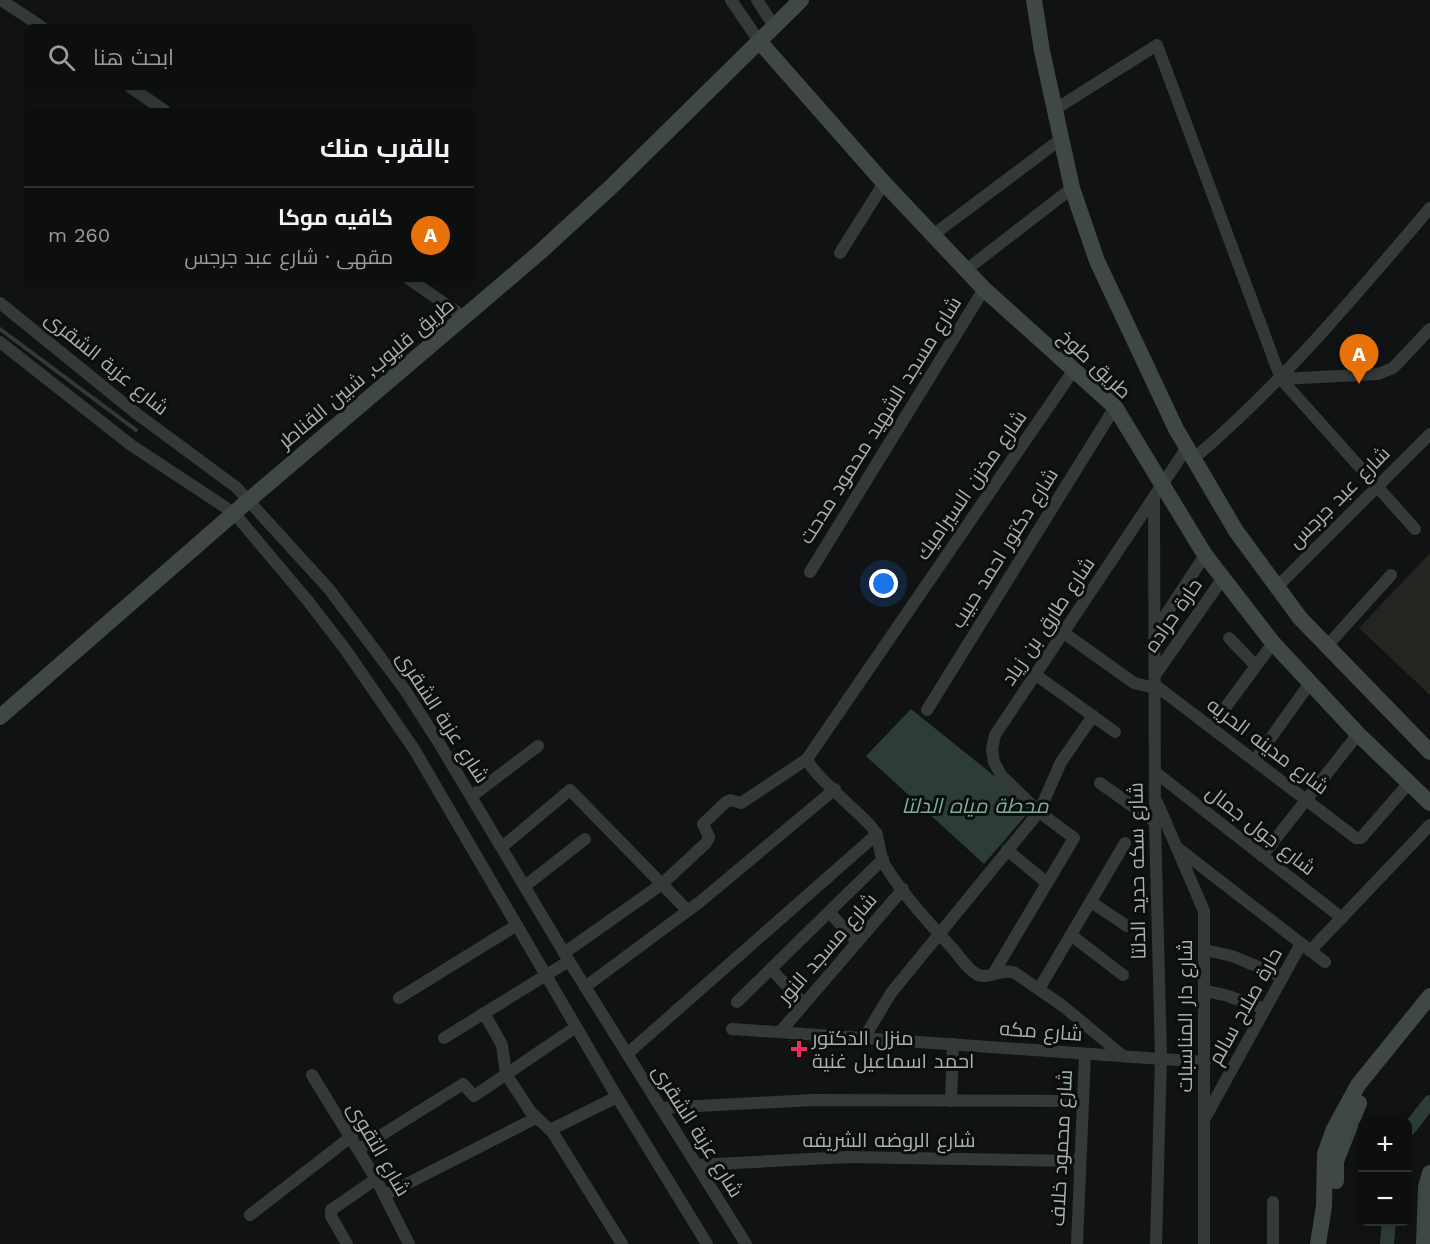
<!DOCTYPE html>
<html lang="ar">
<head>
<meta charset="utf-8">
<style>
  body { margin:0; font-family:"Work Sans",Cairo,sans-serif; background:#1b1c1c; color:#f1f3f6; direction:rtl }
  .controls { position:absolute; right:18px; bottom:18px; display:grid; overflow:hidden; border-radius:9px; box-shadow:0 3px 15px #0003 }
  .controls button { width:54px; height:54px; display:grid; place-items:center; padding:0; border:0; border-bottom:2px solid #2d2e2e; background:#0d0e0e; color:#f1f3f6; font:30px sans-serif }
  .you { position:absolute; left:884px; top:584px; width:21px; height:21px; margin:-15px; border:4px solid #fff; border-radius:50%; background:#1a73e8; box-shadow:0 0 0 9px #1a73e833 }
  .badge { display:grid; place-items:center; width:39px; height:39px; border-radius:50%; background:#db2777; color:#fff; font-size:20px; font-weight:700 }
  .pin { position:absolute; translate:-50% -50px; filter:drop-shadow(0 2px 3px #0008) }
  .pin::after { content:''; position:absolute; top:32px; width:21px; height:18px; background:inherit; clip-path:polygon(0 0,100% 0,50% 100%) }
  .list { margin:0; padding:0; list-style:none }
  h2 { display:flex; justify-content:space-between; align-items:center; height:78px; margin:0; padding:0 24px; font-size:26px }
  h2 small { font-size:20px; font-weight:400; color:#9a9c9e }
  .list li { display:grid; grid-template-columns:39px 1fr auto; gap:18px; align-items:center; box-sizing:border-box; height:96px; padding:0 24px; border-top:2px solid #2d2e2e }
  .list b { display:block; font-size:22px; white-space:nowrap }
  .list p { margin:0; font-size:20px; white-space:nowrap; color:#9a9c9e }
  .list em { font-size:20px; font-style:normal; color:#9a9c9e }
  .icon { flex:none; width:33px; height:33px; fill:none; stroke:currentColor; stroke-width:2; stroke-linecap:round; stroke-linejoin:round }
  .map { position:relative; flex:none; width:1430px; height:1244px; overflow:hidden; direction:ltr }
  .search { position:absolute; background:#0d0e0e; box-shadow:0 3px 15px #0003; left:24px; top:24px; width:450px; height:66px; display:flex; align-items:center; gap:15px; box-sizing:border-box; padding:0 21px; border-radius:9px; color:#9a9c9e; font-size:22px }
  .panel { position:absolute; background:#0d0e0e; box-shadow:0 3px 15px #0003; left:24px; top:108px; width:450px; height:174px; border-radius:9px; direction:rtl }
  .map>svg:first-child { display:block }
</style>
</head>
<body>
<div class="map">
<svg width="1430" height="1244" viewBox="0 0 1430 1244">
  <rect width="100%" height="100%" fill="#111213"/>
  <!-- green -->
  <path fill="#23251e" d="M1430,553V695L1359,628Z"/>
  <!-- water -->
  <path fill="#2d3d36" d="M911,709L1033,807L984,864L866,756Z"/>
  <g fill="none" stroke-linecap="round" stroke-linejoin="round">
    <!-- stream -->
    <path stroke="#2d3d36" stroke-width="4" d="M0,329L136,430"/>
    <!-- canal -->
    <g stroke="#2d3d36" stroke-width="14">
      <path d="M1408,1130L1430,1102"/>
      <path d="M1387,1244L1389,1222"/>
    </g>
    <!-- street -->
    <g stroke="#343a39" stroke-width="12">
      <path d="M1,0L42,27"/>
      <path d="M731,0L759,41"/>
      <path d="M757,0L774,26"/>
      <path d="M130,87L165,111"/>
      <path d="M1054,110L1157,45L1281,379L1415,529"/>
      <path d="M933,235L1061,139"/>
      <path d="M840,253L884,183"/>
      <path d="M966,270L1072,188"/>
      <path d="M409,279L464,317"/>
      <path d="M0,303L137,414L236,487L329,589L405,690L439,743L569,961L746,1244"/>
      <path d="M0,342L131,445L234,513L308,601L345,649L414,749L617,1097L707,1244"/>
      <path d="M1073,371L807,759C811,773 856,810 870,825C882,838 877,853 886,867C904,896 930,924 953,949C960,957 966,967 975,973C986,982 1002,967 1015,973L1063,1006L1123,1056"/>
      <path d="M1281,379L1378,374L1393,368L1430,329"/>
      <path d="M1192,460C1281,385 1355,296 1430,208"/>
      <path d="M1154,498L1155,822L1161,1057L1156,1244"/>
      <path d="M810,572L984,289"/>
      <path d="M1277,587L1430,434"/>
      <path d="M1155,631L1205,555"/>
      <path d="M1064,633L1134,683L1155,688"/>
      <path d="M1229,638L1256,666"/>
      <path d="M1326,647L1391,575"/>
      <path d="M1036,675L1115,732"/>
      <path d="M1155,675L1223,578"/>
      <path d="M1155,685L1356,838H1361L1409,783"/>
      <path d="M927,710L1115,407"/>
      <path d="M1211,727L1273,643"/>
      <path d="M1255,760L1310,683"/>
      <path d="M1155,772L1342,918"/>
      <path d="M1100,783L1155,822"/>
      <path d="M472,796L538,746"/>
      <path d="M1157,802L1204,911V1244"/>
      <path d="M502,847L570,790L688,911"/>
      <path d="M1179,849L1325,962"/>
      <path d="M1007,850L1047,883"/>
      <path d="M1262,856L1358,734"/>
      <path d="M525,886L585,839"/>
      <path d="M1091,902L1127,926"/>
      <path d="M829,912L857,942"/>
      <path d="M1071,935L1123,975"/>
      <path d="M1205,950L1232,956L1283,977"/>
      <path d="M1310,951L1430,825"/>
      <path d="M564,953L662,884L706,843L709,837L703,824L726,802L730,800L741,803L807,759"/>
      <path d="M771,969L804,1004"/>
      <path d="M993,974L1074,838L1039,812L1001,775L994,762L992,749L995,735L1186,449"/>
      <path d="M585,987L701,901L835,789"/>
      <path d="M1039,989L1125,843"/>
      <path d="M1205,991L1225,995L1265,1009"/>
      <path d="M399,998L517,925"/>
      <path d="M737,1002L883,859"/>
      <path d="M484,1013L502,1045L506,1074L530,1111L553,1133L622,1244"/>
      <path d="M732,1029L1205,1062"/>
      <path d="M780,1032L903,889"/>
      <path d="M444,1038L569,961"/>
      <path d="M864,1038L891,993L1039,812L1061,762L1093,716"/>
      <path d="M627,1054L877,834"/>
      <path d="M312,1075L376,1179L409,1244"/>
      <path d="M951,1101L953,1044"/>
      <path d="M661,1108L813,1100L1083,1101"/>
      <path d="M1205,1118L1301,944"/>
      <path d="M550,1130L617,1097"/>
      <path d="M359,1149L463,1084L474,1096L576,1027"/>
      <path d="M697,1165L847,1157L1080,1161"/>
      <path d="M385,1195L536,1118"/>
      <path d="M250,1215L352,1136"/>
      <path d="M347,1244L331,1216V1210L376,1179"/>
      <path d="M1077,1244L1085,1054"/>
      <path d="M1273,1244V1202"/>
    </g>
    <!-- secondary -->
    <g stroke="#404747" stroke-width="16">
      <path d="M1034,0L1042,51L1072,188L1097,261L1176,429L1236,531L1300,618L1430,752"/>
      <path d="M759,41L884,183L984,289L1115,407L1205,555L1273,643L1358,734L1430,803"/>
      <path d="M0,717L249,500L539,253L612,186L801,0"/>
      <path d="M1336,1181V1161L1359,1103"/>
      <path d="M1318,1244L1324,1206L1325,1154L1334,1129L1358,1085L1430,996"/>
      <path d="M1424,1244L1426,1187L1430,1173"/>
    </g>
  </g>
  <!-- markers -->
  <path fill="#ed2f53" stroke="#0c0d0e" stroke-width="2" d="M796 1040h6v6h6v6h-6v6h-6v-6h-6v-6h6z"/>
  <g text-anchor="middle" stroke-width="6" stroke-linejoin="round" paint-order="stroke">
    <!-- street labels -->
    <g font-size="20" fill="#a3b3b0" stroke="#0c0d0e">
      <text transform="translate(107 363) rotate(39)" y="7">شارع عزبة الشقرى</text>
      <text transform="translate(1095 364) rotate(43)" y="7">طريق طوخ</text>
      <text transform="translate(366 373) rotate(-40)" y="7">طريق قليوب, شبين القناطر</text>
      <text transform="translate(880 420) rotate(-58)" y="7">شارع مسجد الشهيد محمود مدحت</text>
      <text transform="translate(971 485) rotate(-55)" y="7">شارع مخزن السيراميك</text>
      <text transform="translate(1339 497) rotate(-45)" y="7">شارع عبد جرجس</text>
      <text transform="translate(1004 548) rotate(-58)" y="7">شارع دكتور احمد حبيب</text>
      <text transform="translate(1173 615) rotate(-55)" y="7">حارة حراده</text>
      <text transform="translate(1048 621) rotate(-56)" y="7">شارع طارق بن زياد</text>
      <text transform="translate(443 717) rotate(57)" y="7">شارع عزبة الشقرى</text>
      <text transform="translate(1268 746) rotate(37)" y="7">شارع مدينه الحريه</text>
      <text transform="translate(1261 830) rotate(38)" y="7">شارع جول جمال</text>
      <text transform="translate(1137 871) rotate(-91)" y="7">شارع سكه حديد الدلتا</text>
      <text transform="translate(827 948) rotate(-49)" y="7">شارع مسجد النور</text>
      <text transform="translate(1245 1006) rotate(-61)" y="7">حارة صلاح سالم</text>
      <text transform="translate(1185 1016) rotate(-90)" y="7">شارع دار المناسبات</text>
      <text transform="translate(1041 1031) rotate(4)" y="7">شارع مكه</text>
      <text transform="translate(698 1131) rotate(58)" y="7">شارع عزبة الشقرى</text>
      <text x="889" y="1147">شارع الروضه الشريفه</text>
      <text transform="translate(1061 1148) rotate(-87)" y="7">شارع محمود خلاف</text>
      <text transform="translate(379 1149) rotate(60)" y="7">شارع التقوى</text>
    </g>
    <!-- poi labels -->
    <g font-size="20" fill="#a3b3b0" stroke="#0c0d0e" text-anchor="start">
      <text x="812" y="1045">منزل الدكتور<tspan x="812" dy="23">احمد اسماعيل غنية</tspan></text>
    </g>
    <!-- water labels -->
    <g font-size="21" font-style="italic" fill="#7aae9a" stroke="#0c0d0e">
      <text x="975" y="813">محطة مياه الدلتا</text>
    </g>
  </g>
</svg>
<div class="controls">
<button>+</button>
<button>−</button>
</div>
<div class="you"></div>
<div class="pin badge" style="left:1359px;top:384px;background:#e8710a">A</div>
<div class="search"><svg class="icon" aria-label="search" viewBox="0 0 24 24"><circle cx="10" cy="10" r="6"/><path d="M15 15l6 6"/></svg>ابحث هنا</div>
<section class="panel">
<h2>بالقرب منك<small></small></h2>
<ul class="list">
<li><span class="badge" style="background:#e8710a">A</span><div><b>كافيه موكا</b><p>مقهى · شارع عبد جرجس</p></div><em>260 m</em></li>
</ul>
</section>
</div>
</body>
</html>
